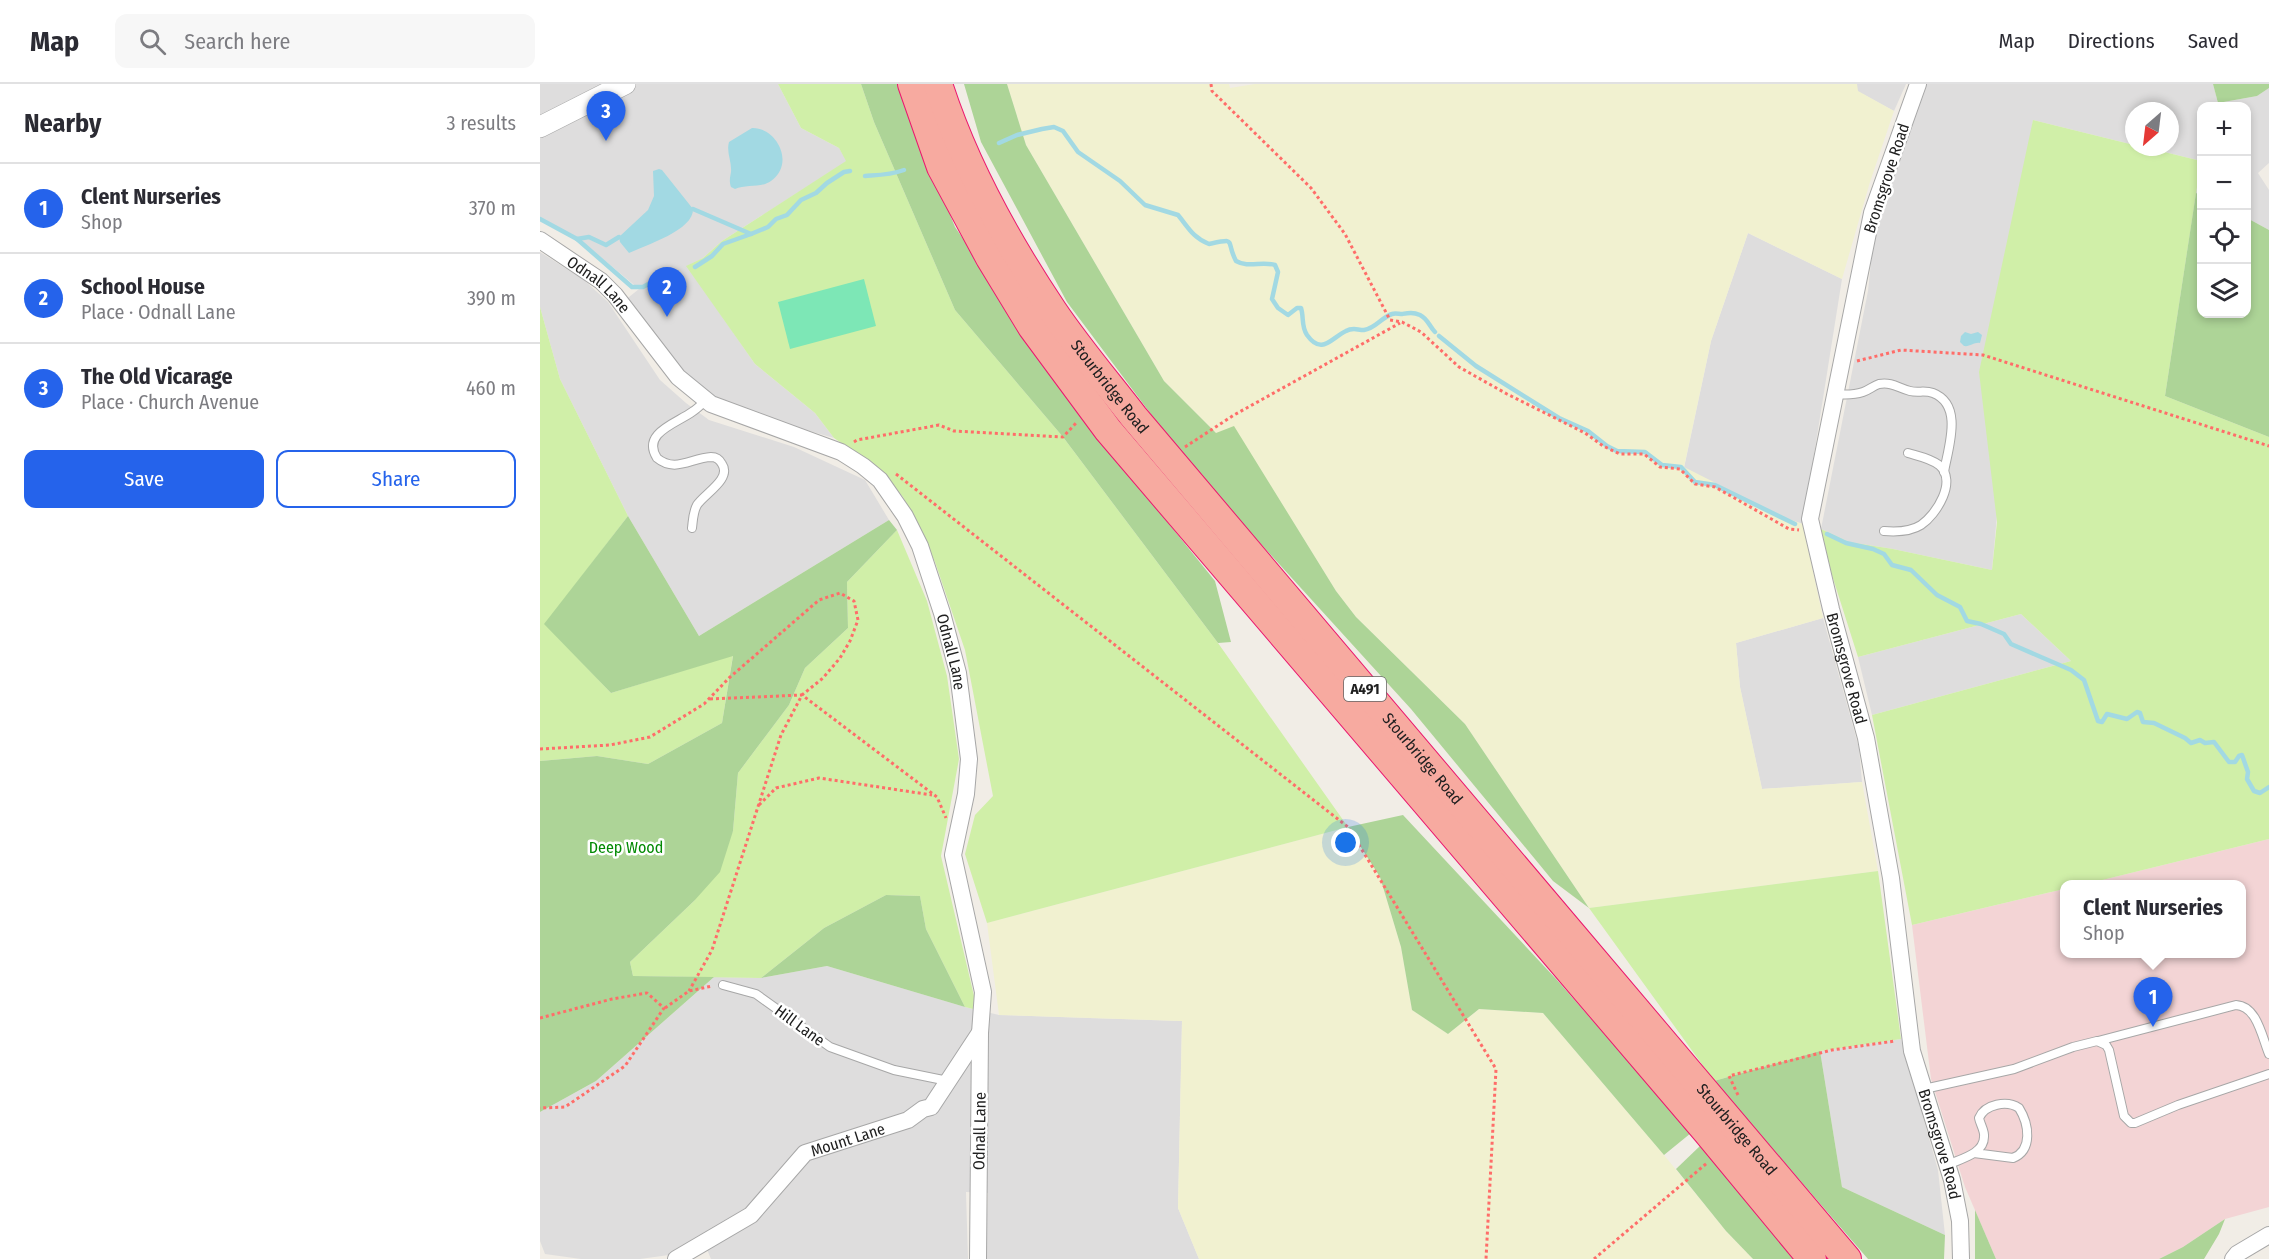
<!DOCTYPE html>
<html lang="en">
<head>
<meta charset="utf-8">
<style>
  body { margin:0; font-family:"Fira Sans Condensed",sans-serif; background:#f7f7f7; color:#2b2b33 }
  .controls { position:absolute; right:18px; top:18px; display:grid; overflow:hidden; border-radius:12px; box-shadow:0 3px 9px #0003 }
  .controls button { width:54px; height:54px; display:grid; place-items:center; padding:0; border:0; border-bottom:2px solid #e1e1e2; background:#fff; color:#2b2b33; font:30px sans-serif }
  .compass { position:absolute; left:1585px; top:18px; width:54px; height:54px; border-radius:50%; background:#fff; box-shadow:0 3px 9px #0003; rotate:208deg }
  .you { position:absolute; left:806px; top:759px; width:21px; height:21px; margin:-15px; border:4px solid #fff; border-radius:50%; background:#1a73e8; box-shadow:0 0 0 9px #1a73e833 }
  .badge { display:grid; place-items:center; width:39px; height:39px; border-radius:50%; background:#2563eb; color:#fff; font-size:20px; font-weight:700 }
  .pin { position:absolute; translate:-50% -50px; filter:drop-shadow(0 2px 3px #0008) }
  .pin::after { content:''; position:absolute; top:32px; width:21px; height:18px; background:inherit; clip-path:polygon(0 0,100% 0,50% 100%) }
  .popup { position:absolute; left:1520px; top:796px; width:186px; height:78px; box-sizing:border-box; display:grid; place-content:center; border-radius:12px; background:#fff; filter:drop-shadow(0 2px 4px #0005); font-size:20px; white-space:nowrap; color:#7c7c81 }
  .popup b { font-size:22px; color:#2b2b33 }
  .popup::after { content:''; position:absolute; left:50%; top:100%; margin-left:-12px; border:12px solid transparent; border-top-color:#fff }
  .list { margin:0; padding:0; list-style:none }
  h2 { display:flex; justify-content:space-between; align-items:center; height:78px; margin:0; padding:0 24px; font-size:26px }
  h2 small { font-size:20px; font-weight:400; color:#7c7c81 }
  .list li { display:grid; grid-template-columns:39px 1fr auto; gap:18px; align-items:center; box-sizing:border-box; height:90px; padding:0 24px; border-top:2px solid #e1e1e2 }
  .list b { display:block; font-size:22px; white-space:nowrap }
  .list p { margin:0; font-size:20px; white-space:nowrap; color:#7c7c81 }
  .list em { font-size:20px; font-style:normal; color:#7c7c81 }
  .actions { display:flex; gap:12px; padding:18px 24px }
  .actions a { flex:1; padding:14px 0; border:2px solid #2563eb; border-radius:12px; text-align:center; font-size:21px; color:#2563eb }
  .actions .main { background:#2563eb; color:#fff }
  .icon { flex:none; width:33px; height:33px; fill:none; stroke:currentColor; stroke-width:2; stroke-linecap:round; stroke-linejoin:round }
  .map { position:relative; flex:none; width:1729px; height:1175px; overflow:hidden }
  header { display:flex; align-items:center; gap:36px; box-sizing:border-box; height:84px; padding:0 30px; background:#fff; border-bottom:2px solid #e1e1e2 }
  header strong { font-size:28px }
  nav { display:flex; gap:33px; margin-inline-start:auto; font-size:21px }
  .search { width:420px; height:54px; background:#f7f7f7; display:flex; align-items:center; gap:15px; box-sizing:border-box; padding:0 21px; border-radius:12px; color:#7c7c81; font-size:22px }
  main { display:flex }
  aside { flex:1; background:#fff }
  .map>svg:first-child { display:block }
</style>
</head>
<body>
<header>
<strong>Map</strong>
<div class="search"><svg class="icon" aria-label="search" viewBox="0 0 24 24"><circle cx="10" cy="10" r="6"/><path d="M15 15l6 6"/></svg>Search here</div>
<nav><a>Map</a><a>Directions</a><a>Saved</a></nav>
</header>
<main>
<aside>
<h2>Nearby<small>3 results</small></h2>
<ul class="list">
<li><span class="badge">1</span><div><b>Clent Nurseries</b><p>Shop</p></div><em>370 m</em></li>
<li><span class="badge">2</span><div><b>School House</b><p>Place · Odnall Lane</p></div><em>390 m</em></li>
<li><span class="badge">3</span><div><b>The Old Vicarage</b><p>Place · Church Avenue</p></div><em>460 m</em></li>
</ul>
<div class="actions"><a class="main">Save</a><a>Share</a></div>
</aside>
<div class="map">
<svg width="1729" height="1175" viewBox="0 0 1729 1175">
  <rect width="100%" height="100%" fill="#f1ede6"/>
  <!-- residential -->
  <g fill="#dedddd">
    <path d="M0,0H65L0,35Z"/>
    <path d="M96,0H238L261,44L299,64L307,77L182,157L163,174L147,182L215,280L275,329L294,354L210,330L170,311L140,289L84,217L99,205L39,155L0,133V49Z"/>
    <path d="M1317,0H1366L1354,27L1317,7Z"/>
    <path d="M1386,0H1673L1678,19L1717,12L1729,4V79L1718,89L1729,106V146L1707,134L1706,22H1662L1661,112L1656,109L1661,77L1604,63H1630V27H1594V61L1493,36L1452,486L1353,465L1309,458L1281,445L1328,207L1333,158L1375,26Z"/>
    <path d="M1208,149L1302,195L1263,440L1243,434L1144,384L1171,257Z"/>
    <path d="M0,168L44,196L68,218L120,296L146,319L169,336L254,363L325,396L349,436L159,552L88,432L20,295L0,223Z"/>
    <path d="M1481,530L1531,577L1332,631L1318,573Z"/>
    <path d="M1283,534L1319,664L1322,698L1222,705L1200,603L1196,559Z"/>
    <path d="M287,882L425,923L459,931L642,937L638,1124L659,1175H445L448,1109L426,1108L428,1175H171L166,1163L129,1171L100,1175H41L5,1170L0,1157V1028L56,997L174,893L221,894Z"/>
    <path d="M1361,955L1398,1086L1405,1151L1302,1103L1280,967Z"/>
  </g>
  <!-- commercial -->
  <path fill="#f3d4d5" d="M1729,755V1123L1685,1135L1643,1163L1619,1175H1456L1425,1103L1391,995L1372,841L1524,805V870H1702V800H1546Z"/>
  <!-- farmland -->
  <g fill="#f1f1d0">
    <path d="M467,0H689L690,4L715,0H1317L1318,7L1354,27L1330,98L1302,195L1208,149L1171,257L1144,383L1243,433L1263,440L1283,534L1196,559L1200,603L1222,705L1322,698L1338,787L1049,824L925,640L816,533L796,507L694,343L676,349L624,297L486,61Z"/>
    <path d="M808,743L840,793L861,863L872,926L908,950L939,925L1003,929L1124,1071L1186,1147L1213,1175H659L638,1124L642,937L459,931L447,839Z"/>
  </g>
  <!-- grass -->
  <g fill="#d0efa8">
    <path d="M238,0H321L334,38L415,226L523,353L678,559L808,743L447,839L425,770L435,731L453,712L425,566L395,478L363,413L341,386L294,354L275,329L215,280L146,182L163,174L182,157L306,77L299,64L261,44Z"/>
    <path d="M1493,36L1594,61V63H1604L1661,77L1625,312L1729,353V755L1546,800H1524V805L1372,841L1332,631L1531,577L1481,530L1318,573L1291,488L1281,445L1309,458L1353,465L1452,486L1457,438L1439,288Z"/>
    <path d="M0,223L20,295L88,432L5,540L71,609L193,571L182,639L108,680L57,672L0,677Z"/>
    <path d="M357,446L387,517L407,592L419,675L401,772L435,916L433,925L425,923L386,845L380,812L346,811L284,844L221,894L93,892L90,878L154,817L193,747L198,689L249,621L265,584L308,544L307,498Z"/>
    <path d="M1338,787L1361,955L1280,967L1174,997L1049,824Z"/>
  </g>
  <!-- forest -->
  <g fill="#add497">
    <path d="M321,0H357L415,143L557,351L675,497L691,558L678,559L523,353L415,226L334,38Z"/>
    <path d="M424,0H467L486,61L624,297L676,349L694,342L796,507L816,533L925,640L1049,824L1013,797L871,625L649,381L527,218L441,58Z"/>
    <path d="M1673,0H1729V4L1717,12L1678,19Z"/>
    <path d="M1656,109L1662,112V230H1706L1707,134L1729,146V353L1625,312Z"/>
    <path d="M88,432L159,552L349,436L357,446L307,498L308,544L265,584L249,621L198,689L193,747L180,788L154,817L90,878L93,892L174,893L56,997L0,1028V677L57,672L108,680L182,639L193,572L71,609L4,540Z"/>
    <path d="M863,731L1017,896L1151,1049L1124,1071L1003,929L939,925L908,950L872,926L861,863L840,793L808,743Z"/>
    <path d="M346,811L380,812L386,845L425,923L287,882L221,894L284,844Z"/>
    <path d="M1280,967L1302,1103L1405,1151L1404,1175H1328L1174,997Z"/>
    <path d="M1161,1061L1254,1175H1213L1186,1147L1136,1085Z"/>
    <path d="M1435,1126L1456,1175H1435Z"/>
    <path d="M1685,1135L1679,1150L1664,1175H1619L1643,1163Z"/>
  </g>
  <!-- pitch -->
  <path fill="#7de7b6" d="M324,195L336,242L250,265L238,218Z"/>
  <!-- water -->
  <g fill="#a2d9e3">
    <path d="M212,44C236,43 256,79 231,97C222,104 206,100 195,105L191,103C189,97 190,94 191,88C192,78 186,68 189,58Z"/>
    <path d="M119,85L122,86L153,125C154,146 106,161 89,169L80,158L79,153L108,126L114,112L113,87Z"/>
    <path d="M1425,248L1431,250L1438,248L1442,251L1440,259C1434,258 1430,263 1424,262L1420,258L1421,252Z"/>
  </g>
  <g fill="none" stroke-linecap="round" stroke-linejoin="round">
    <!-- stream -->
    <g stroke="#a2d9e3" stroke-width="4.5">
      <path d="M459,59L477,51L502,45L514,43L523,47L538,68L580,97L605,121L638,131C648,143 653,154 669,160C698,154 685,156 696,177C708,184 722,177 735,181L738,188L732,215L738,224L748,231L757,224H761C764,233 761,242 767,251C782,272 791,254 806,247C813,243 817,246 824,246C835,245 842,233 852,230C855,229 859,230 862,230C868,229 873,228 880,231C888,235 889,242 895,248"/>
      <path d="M325,92C339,91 350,91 364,86"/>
      <path d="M153,125L211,150"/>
      <path d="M0,135L37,155L92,203H103L119,194"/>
      <path d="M37,155L49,153L66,161L79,153"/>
      <path d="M155,183L172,172L183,160L211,150L228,143L236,135L247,131L261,116L276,109L287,99L304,88L310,87"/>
      <path d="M899,252L936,282L1019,334L1048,347L1067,362L1077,367L1105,368L1122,381L1141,383L1155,398L1175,401L1255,440"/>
      <path d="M1287,450L1306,459L1333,465L1344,470L1352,481L1371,486L1397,511L1420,523L1427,537L1441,540L1464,550L1471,560L1531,586L1544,596L1558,637L1562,638L1567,630L1587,635L1597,628L1600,629L1603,638L1614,639L1645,654L1651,659L1660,656L1665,659L1674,658L1689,678H1695L1699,672L1702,671L1708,688L1707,695L1714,707L1720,709L1729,703"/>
    </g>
    <defs>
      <g id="service">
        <path d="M1295,310C1305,311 1314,311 1323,308C1329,306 1333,302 1339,300C1353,298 1358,304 1370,307C1378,309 1385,306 1393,309C1424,321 1408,364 1404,388"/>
        <path d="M152,444C153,436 153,428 157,421C164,410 192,395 182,380C180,376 176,373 171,373C151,374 135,389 117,374C101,349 137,339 152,328C157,325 162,320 166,316"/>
        <path d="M1344,447C1356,448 1370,448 1381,441C1396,431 1418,397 1399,381C1390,374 1378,372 1368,369"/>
        <path d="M183,901L216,910L290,963L354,986L408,997"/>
        <path d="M1558,957L1696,921C1717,922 1722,953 1729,970"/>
        <path d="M1384,1005L1474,985L1533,963L1557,957L1566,961L1569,966L1584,1032L1591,1039H1595L1638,1021L1729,990"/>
        <path d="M1407,1081C1420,1075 1444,1070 1444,1053C1445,1047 1440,1040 1439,1034C1445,1020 1467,1016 1479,1024C1489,1040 1493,1066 1473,1074L1434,1069"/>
      </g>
      <g id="minor">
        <path id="s1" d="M1378,0L1332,129L1270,435L1291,525L1326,654L1351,794L1372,967L1412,1096L1420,1137L1421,1175"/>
        <path id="s2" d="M0,156L61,197L75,211L138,293L171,320L301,368L323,382L340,396L365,432L380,462L402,529L418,589L429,675L426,710L413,771L443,908L440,949L438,1175"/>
        <path id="s3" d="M136,1175L211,1131L265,1069L368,1036L383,1025L391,1023L439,950"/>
        <path d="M1693,1175L1697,1170L1729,1151"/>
      </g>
      <path id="tertiary" d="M0,43L85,0"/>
      <g id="trunk">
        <path d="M372,0L401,83L450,174L492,243L568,346L1167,1048L1272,1175"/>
        <path id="s4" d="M398,0C424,81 466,157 513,227C538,264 567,298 594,333L1307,1175"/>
      </g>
    </defs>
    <!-- service casing -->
    <use href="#service" stroke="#a7a7a7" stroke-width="10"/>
    <!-- minor casing -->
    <use href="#minor" stroke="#a7a7a7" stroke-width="18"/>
    <!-- tertiary casing -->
    <use href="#tertiary" stroke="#a7a7a7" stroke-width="22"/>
    <!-- trunk casing -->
    <use href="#trunk" stroke="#eb176f" stroke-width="30"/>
    <!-- path -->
    <g stroke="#ff6d69" stroke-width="3" stroke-dasharray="3 3" stroke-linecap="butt">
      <path d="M671,0L672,7L771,104L805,150L850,236L862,238L881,248L919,283L967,310L1045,349L1063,362L1080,370H1104L1120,383L1140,385L1155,400L1175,403L1249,445L1259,446"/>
      <path d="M1317,277L1361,266L1443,271L1729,362"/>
      <path d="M314,358L317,356L399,341L414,347L523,353L537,338"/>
      <path d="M645,363L694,331L860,239"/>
      <path d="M356,390L808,743L956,985L946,1175"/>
      <path d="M170,615L262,611L397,713L406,734"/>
      <path d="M0,665L70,661L110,653L164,620L189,594L279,516L300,509L314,517L318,536L310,557L300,574L283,594L262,611L241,651L172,866L149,907"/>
      <path d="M219,721L236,704L279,694L392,711"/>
      <path d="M125,924L149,907L172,902"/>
      <path d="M0,934L72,915L107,909L124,924L85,982L25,1023L0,1024"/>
      <path d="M1198,1011L1189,992L1292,966L1355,957"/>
      <path d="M1054,1175L1167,1079"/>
    </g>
    <!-- service -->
    <use href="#service" stroke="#fff" stroke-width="8"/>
    <!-- minor -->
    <use href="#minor" stroke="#fff" stroke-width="16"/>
    <!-- tertiary -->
    <use href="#tertiary" stroke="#fff" stroke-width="21"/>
    <!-- trunk -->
    <use href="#trunk" stroke="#f7aaa0" stroke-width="28"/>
  </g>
  <g text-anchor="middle" stroke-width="5" stroke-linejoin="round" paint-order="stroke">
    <!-- shield labels -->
    <rect fill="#fff" stroke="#636363" stroke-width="1.5" x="804" y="593" width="42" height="24" rx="4.5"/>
    <g font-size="15" font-weight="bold" fill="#202020">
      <text x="825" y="610">A491</text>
    </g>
    <!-- street labels -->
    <g font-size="16" fill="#202020" stroke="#fff">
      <text transform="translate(1346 94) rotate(-72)" y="6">Bromsgrove Road</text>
      <text dy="6" stroke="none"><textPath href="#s2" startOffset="74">Odnall Lane</textPath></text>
      <text dy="6" stroke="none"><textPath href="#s4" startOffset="350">Stourbridge Road</textPath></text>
      <text dy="6" stroke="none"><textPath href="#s2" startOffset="614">Odnall Lane</textPath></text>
      <text dy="6" stroke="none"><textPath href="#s1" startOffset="603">Bromsgrove Road</textPath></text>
      <text dy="6" stroke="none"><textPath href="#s4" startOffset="836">Stourbridge Road</textPath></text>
      <text transform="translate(260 941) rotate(36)" y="6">Hill Lane</text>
      <text dy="6" stroke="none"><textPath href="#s4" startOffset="1322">Stourbridge Road</textPath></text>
      <text transform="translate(439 1047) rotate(-89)" y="6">Odnall Lane</text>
      <text dy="6" stroke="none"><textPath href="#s3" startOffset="214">Mount Lane</textPath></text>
      <text dy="6" stroke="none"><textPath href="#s1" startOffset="1089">Bromsgrove Road</textPath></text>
    </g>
    <!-- park labels -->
    <g font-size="16" fill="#028a03" stroke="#fff">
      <text x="86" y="769">Deep Wood</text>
    </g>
  </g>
</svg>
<div class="controls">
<button>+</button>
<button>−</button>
<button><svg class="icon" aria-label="locate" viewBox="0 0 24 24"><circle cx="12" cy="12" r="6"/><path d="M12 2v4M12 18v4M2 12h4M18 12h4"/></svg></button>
<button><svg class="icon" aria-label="layers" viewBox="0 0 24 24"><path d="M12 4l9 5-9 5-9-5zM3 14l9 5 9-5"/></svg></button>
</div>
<svg class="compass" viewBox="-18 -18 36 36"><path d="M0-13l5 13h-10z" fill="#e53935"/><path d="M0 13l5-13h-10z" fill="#7c7c81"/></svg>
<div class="you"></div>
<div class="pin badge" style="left:1613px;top:943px">1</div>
<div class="popup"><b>Clent Nurseries</b>Shop</div>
<div class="pin badge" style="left:127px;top:233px">2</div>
<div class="pin badge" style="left:66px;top:57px">3</div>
</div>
</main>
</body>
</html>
